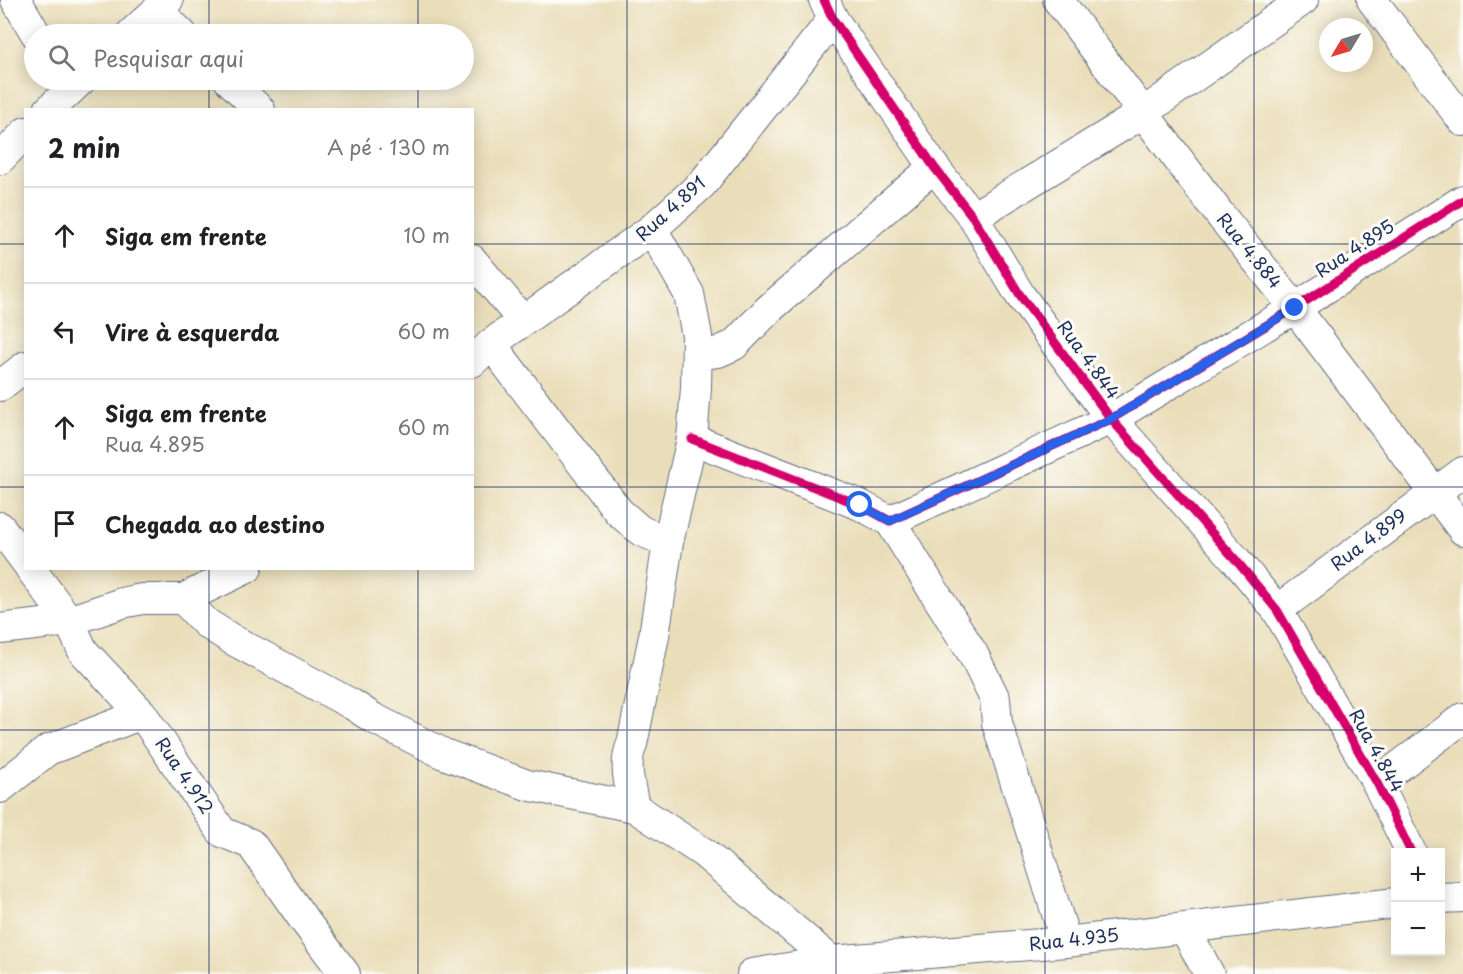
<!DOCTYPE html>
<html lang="pt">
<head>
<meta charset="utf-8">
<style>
  body { margin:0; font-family:"Playpen Sans",sans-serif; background:#f2f2f2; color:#202124 }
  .controls { position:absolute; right:18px; bottom:18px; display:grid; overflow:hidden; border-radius:0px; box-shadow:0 3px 15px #0003 }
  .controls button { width:54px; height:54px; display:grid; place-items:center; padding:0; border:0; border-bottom:2px solid #e0e0e0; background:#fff; color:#202124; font:30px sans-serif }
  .compass { position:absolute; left:1319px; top:18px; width:54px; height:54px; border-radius:50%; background:#fff; box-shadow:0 3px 15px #0003; rotate:232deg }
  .stop { position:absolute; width:18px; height:18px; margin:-14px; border:4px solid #2563eb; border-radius:50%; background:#fff }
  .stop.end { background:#2563eb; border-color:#fff; box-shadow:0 2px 6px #0008 }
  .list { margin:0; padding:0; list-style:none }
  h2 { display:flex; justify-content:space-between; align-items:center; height:78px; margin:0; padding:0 24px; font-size:26px }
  h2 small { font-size:20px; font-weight:400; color:#757577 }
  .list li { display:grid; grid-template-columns:39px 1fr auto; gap:18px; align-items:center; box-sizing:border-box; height:96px; padding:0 24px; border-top:2px solid #e0e0e0 }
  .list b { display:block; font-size:22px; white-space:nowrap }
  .list p { margin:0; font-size:20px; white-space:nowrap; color:#757577 }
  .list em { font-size:20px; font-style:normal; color:#757577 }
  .icon { flex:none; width:33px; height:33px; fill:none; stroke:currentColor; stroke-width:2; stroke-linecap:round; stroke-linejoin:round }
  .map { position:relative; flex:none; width:1463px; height:974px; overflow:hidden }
  .search { position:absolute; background:#fff; box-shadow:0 3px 15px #0003; left:24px; top:24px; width:450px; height:66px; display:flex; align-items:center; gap:15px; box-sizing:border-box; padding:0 21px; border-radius:33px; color:#757577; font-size:22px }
  .panel { position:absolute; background:#fff; box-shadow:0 3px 15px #0003; left:24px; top:108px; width:450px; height:462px; border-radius:0px }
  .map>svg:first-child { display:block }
</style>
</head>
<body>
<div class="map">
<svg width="1463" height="974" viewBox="0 0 1463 974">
  <rect width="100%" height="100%" fill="#fdfcf7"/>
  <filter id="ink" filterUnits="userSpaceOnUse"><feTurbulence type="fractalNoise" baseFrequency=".0167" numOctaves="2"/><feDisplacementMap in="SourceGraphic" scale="12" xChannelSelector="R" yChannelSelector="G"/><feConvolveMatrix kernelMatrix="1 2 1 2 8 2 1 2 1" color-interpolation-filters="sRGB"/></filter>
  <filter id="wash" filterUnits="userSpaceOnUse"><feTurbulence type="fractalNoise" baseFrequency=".008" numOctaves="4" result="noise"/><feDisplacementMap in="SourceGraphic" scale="24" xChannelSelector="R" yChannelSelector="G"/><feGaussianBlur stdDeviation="1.35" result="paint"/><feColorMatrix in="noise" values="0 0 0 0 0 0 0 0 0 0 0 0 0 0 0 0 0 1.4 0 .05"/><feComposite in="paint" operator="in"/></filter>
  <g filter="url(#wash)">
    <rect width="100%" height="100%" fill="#eadeba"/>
  </g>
  <g filter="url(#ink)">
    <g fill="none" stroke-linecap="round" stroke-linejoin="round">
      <defs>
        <g id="street">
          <path d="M16,0L36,34"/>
          <path d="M824,0L833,19L934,167L973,217L1020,295L1111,419L1235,559L1277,610L1377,783L1411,852"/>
          <path d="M1058,0L1221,216L1295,308L1463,530"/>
          <path d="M1372,0L1463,121"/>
          <path d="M158,11L182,34"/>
          <path d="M131,34L168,0"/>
          <path d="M229,80L260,110"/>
          <path d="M49,110L81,80"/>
          <path d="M0,159L26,132"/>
          <path d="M973,217L1143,113L1303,0"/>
          <path d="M472,260L523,321"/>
          <path d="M491,344L619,512L641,531L668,542"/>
          <path d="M697,355L718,352L734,345L769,309L934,167"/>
          <path d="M472,362L491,344L652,229L702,184L833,19"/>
          <path d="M0,386L26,366"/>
          <path d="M692,439L860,505L890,521L1111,419L1295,308L1463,200"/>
          <path d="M890,521L973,654L995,699L997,723L1066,942"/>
          <path d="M0,527L26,562"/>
          <path d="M30,568L69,621L83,651L142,714L222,832L251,844L304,920L345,974"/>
          <path d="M183,599L206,623L233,640L353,705L373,718L444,754L527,785L634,807L704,853L831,961L845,974"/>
          <path d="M1277,610L1463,472"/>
          <path d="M0,629L69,621L122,603L142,599H183L247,568"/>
          <path d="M1377,783L1463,718"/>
          <path d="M0,788L48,750L142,714"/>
          <path d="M634,807C630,785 623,765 632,744L654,636L668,542L692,439L696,388L697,336L689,294L652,229"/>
          <path d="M1440,898L1463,897"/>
          <path d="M1185,929L1209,974"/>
          <path d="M752,974L831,961L1066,942L1396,903"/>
        </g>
      </defs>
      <!-- street casing -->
      <use href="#street" stroke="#636c7e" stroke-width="32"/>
      <!-- street -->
      <use href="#street" stroke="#fff" stroke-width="30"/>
      <defs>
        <g id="cycleway">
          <path d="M824,0L833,19L934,167L973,217L1020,295L1111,419L1235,559L1277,610L1377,783L1411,852"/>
          <path d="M692,439L860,505L890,521L1111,419L1295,308L1463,200"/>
        </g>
      </defs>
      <!-- cycleway casing -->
      <use href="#cycleway" stroke="#fdfcf7" stroke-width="13"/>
      <!-- cycleway -->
      <use href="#cycleway" stroke="#d6006c" stroke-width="9"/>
    </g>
  </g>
  <g fill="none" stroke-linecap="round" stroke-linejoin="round" filter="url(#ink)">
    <!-- route -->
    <path stroke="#2563eb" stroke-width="8" d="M860,505L890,521L1111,419L1295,308"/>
  </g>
  <!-- grid -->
  <path fill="none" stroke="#1b2f5e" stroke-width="1.5" stroke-opacity="0.55" d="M209,0V34M418,0V34M627,0V974M836,0V974M1045,0V974M1254,0V974M209,80V110M418,80V110M0,244H26M472,244H1463M0,487H26M472,487H1463M209,568V974M418,568V974M0,730H1463"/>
  <g text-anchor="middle" stroke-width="6" stroke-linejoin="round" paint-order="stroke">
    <!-- street labels -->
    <g font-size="18" fill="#1b2f5e" stroke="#fdfcf7">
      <text transform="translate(671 209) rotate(-42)" y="6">Rua 4.891</text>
      <text transform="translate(1355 249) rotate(-33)" y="6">Rua 4.895</text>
      <text transform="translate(1249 251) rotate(51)" y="6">Rua 4.884</text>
      <text transform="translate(1088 360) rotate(54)" y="6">Rua 4.844</text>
      <text transform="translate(1369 540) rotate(-37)" y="6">Rua 4.899</text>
      <text transform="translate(1376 751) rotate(61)" y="6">Rua 4.844</text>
      <text transform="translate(184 776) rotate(56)" y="6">Rua 4.912</text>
      <text transform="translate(1074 940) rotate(-6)" y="6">Rua 4.935</text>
    </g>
  </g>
</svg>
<div class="controls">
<button>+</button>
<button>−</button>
</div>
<svg class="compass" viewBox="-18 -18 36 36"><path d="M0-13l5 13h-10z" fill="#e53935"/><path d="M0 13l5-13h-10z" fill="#757577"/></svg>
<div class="stop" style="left:860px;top:505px"></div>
<div class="stop end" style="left:1295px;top:308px"></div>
<div class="search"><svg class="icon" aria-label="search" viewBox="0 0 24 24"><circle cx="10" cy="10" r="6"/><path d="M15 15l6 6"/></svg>Pesquisar aqui</div>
<section class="panel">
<h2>2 min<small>A pé · 130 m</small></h2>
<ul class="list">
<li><svg class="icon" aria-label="ahead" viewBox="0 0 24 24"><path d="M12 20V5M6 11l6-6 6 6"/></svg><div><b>Siga em frente</b></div><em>10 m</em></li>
<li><svg class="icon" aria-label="left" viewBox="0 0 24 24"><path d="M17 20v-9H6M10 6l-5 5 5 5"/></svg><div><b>Vire à esquerda</b></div><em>60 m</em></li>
<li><svg class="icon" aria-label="ahead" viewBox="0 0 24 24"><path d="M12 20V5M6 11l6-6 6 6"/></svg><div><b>Siga em frente</b><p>Rua 4.895</p></div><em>60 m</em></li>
<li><svg class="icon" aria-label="arrive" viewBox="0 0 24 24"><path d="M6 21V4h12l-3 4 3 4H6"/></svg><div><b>Chegada ao destino</b></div></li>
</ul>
</section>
</div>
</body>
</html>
